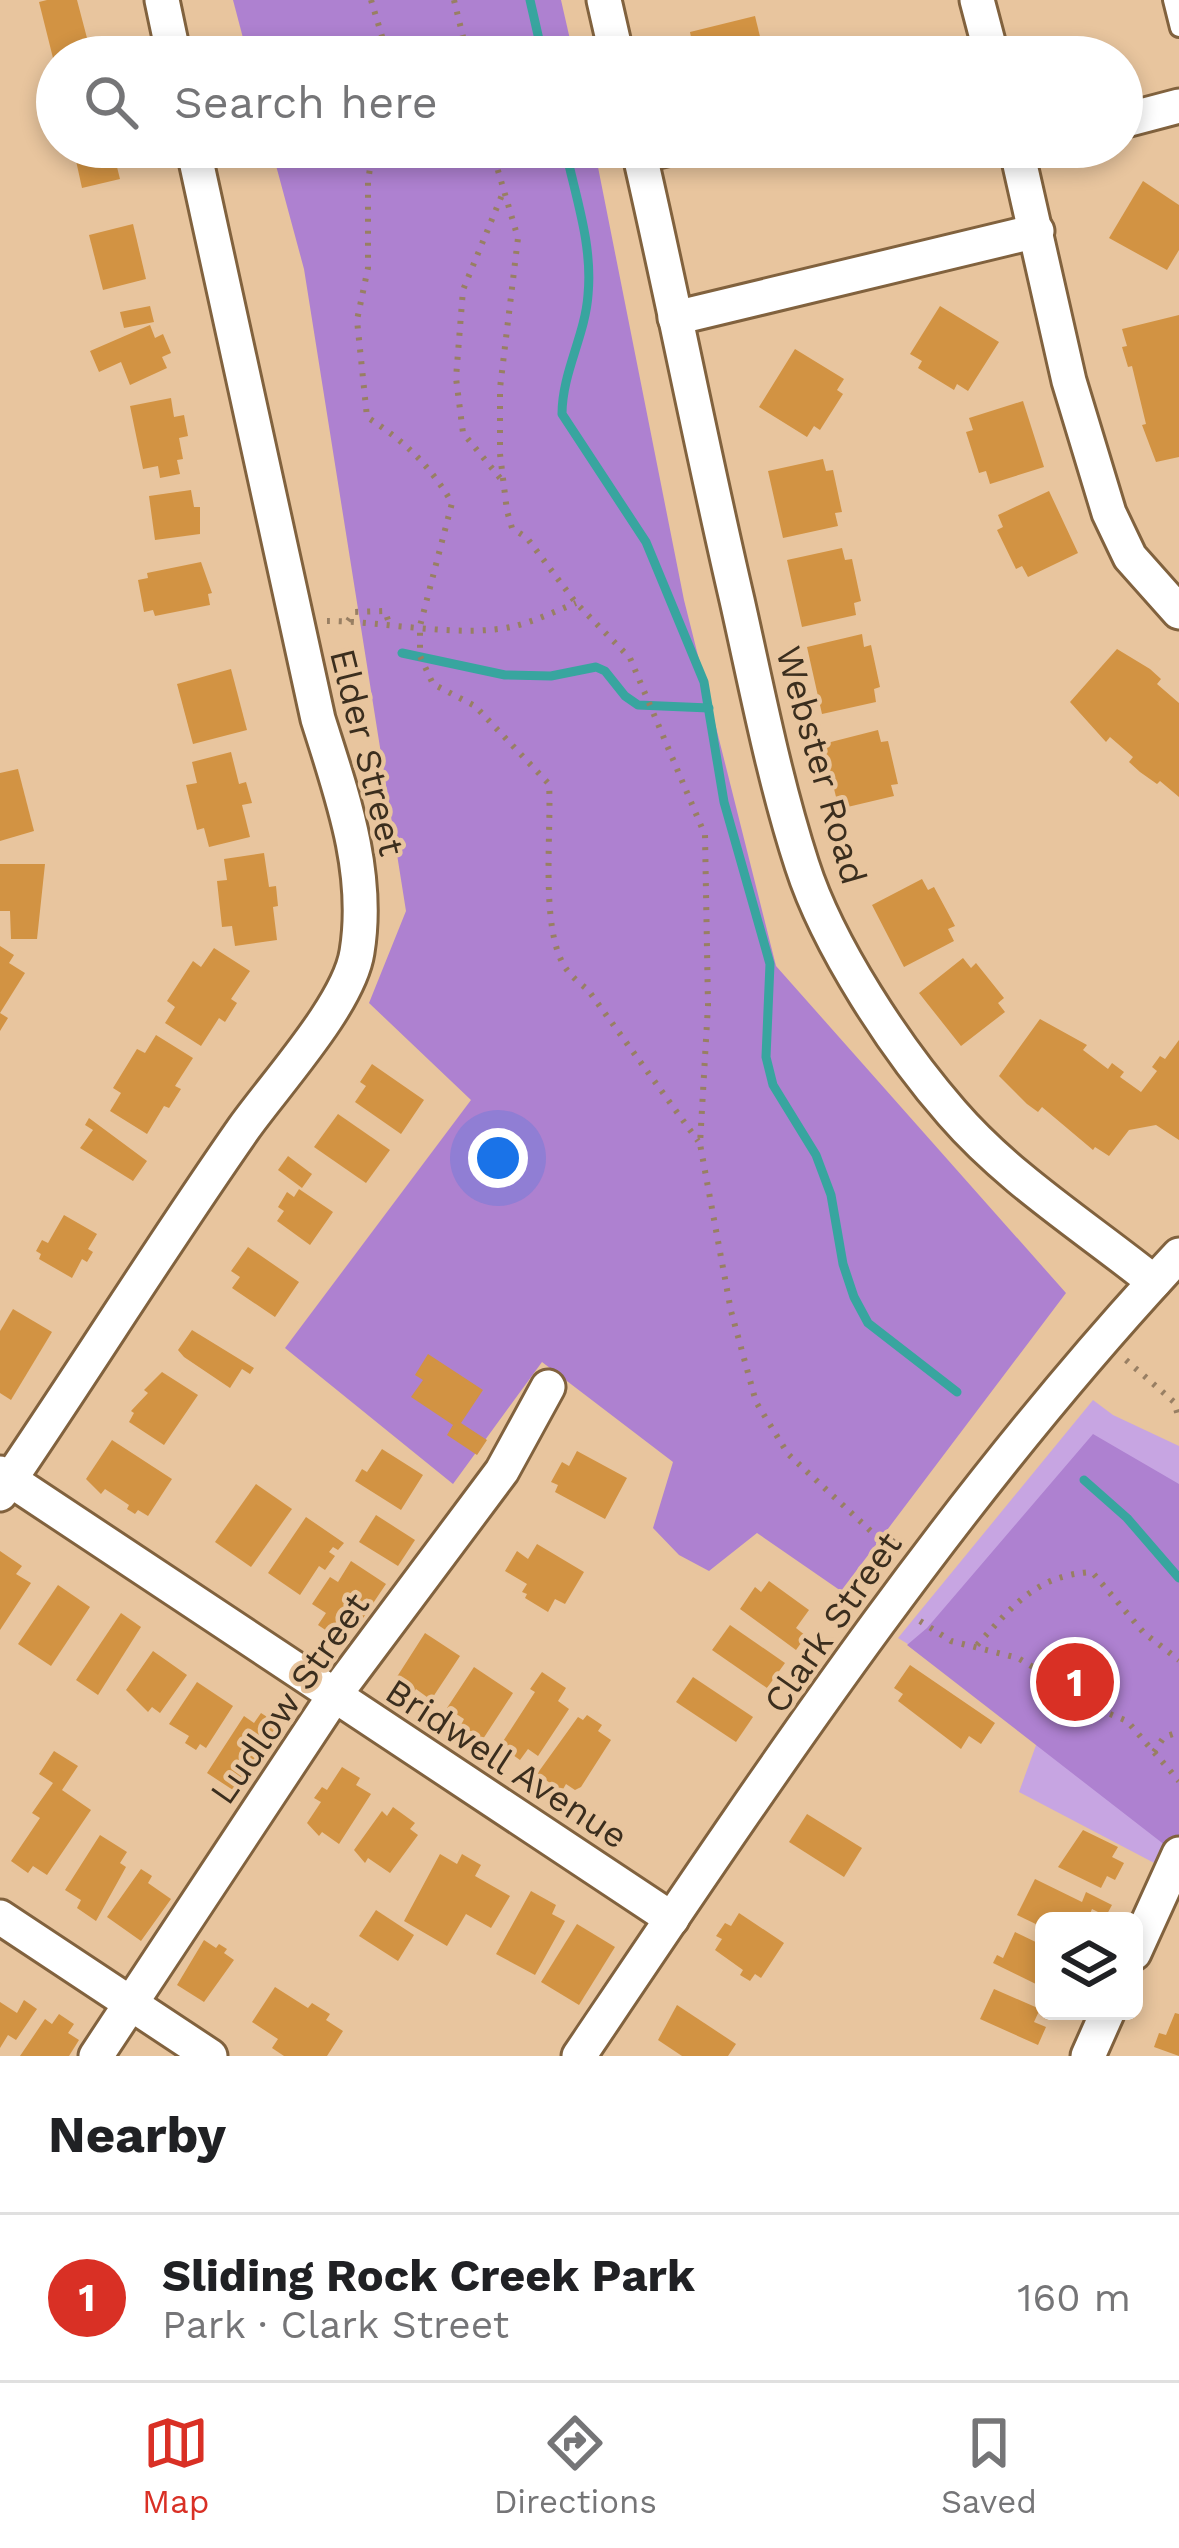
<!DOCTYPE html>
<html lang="en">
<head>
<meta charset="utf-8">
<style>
  body { margin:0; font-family:"Work Sans",sans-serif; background:#f6f6f6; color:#202124 }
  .controls { position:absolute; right:36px; bottom:36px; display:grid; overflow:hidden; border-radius:18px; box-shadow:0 6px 18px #0003 }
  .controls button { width:108px; height:108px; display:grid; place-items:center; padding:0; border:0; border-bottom:3px solid #e0e0e0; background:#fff; color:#202124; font:60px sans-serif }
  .you { position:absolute; left:498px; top:1158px; width:42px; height:42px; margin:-30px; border:9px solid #fff; border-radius:50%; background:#1a73e8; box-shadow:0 0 0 18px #1a73e833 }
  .badge { display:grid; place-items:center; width:78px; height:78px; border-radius:50%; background:#d93025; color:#fff; font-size:39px; font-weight:700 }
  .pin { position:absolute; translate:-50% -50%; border:6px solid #fff; box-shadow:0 3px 12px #0006 }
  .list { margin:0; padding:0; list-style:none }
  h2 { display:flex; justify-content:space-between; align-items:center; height:156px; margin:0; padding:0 48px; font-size:51px }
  h2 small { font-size:39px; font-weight:400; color:#757577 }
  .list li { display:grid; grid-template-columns:78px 1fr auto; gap:36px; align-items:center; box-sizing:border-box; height:168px; padding:0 48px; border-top:3px solid #e0e0e0 }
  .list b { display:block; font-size:45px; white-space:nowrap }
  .list p { margin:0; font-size:39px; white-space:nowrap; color:#757577 }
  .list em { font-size:39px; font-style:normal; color:#757577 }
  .icon { flex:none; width:66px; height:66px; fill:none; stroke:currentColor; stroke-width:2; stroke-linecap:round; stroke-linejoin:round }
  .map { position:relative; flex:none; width:1179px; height:2056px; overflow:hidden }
  .search { position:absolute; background:#fff; box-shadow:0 6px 18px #0003; left:36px; right:36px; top:36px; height:132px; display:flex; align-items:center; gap:30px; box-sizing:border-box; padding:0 42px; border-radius:66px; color:#757577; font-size:45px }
  .sheet { height:324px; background:#fff }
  nav { display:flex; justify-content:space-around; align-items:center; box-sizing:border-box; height:168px; border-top:3px solid #e0e0e0; background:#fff; font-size:33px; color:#757577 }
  nav a { display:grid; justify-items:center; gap:6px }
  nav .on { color:#d93025 }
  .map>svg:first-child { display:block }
</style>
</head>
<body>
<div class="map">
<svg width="1179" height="2056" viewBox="0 0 1179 2056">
  <rect width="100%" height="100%" fill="#e8c59e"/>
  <!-- green -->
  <path fill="#c7a5e2" d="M1093,1400L1113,1415L1179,1446V1876L1019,1792L1043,1726L898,1638Z"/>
  <!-- forest -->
  <g fill="#ae81d0">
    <path d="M233,0H561L574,57H248Z"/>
    <path d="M271,147H594L684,600L776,966L1066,1293L841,1591L757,1533L709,1571L679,1555L653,1528L673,1462L542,1362L453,1484L285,1348L471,1100L369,1003L406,911L304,269Z"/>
    <path d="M1093,1434L1179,1484V1856L907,1645L927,1628Z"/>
  </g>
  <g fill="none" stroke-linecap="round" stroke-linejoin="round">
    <!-- stream -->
    <g stroke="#38a59f" stroke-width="9">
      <path d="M530,0L543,57"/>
      <path d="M565,147C575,196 593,244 588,295C585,336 562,373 562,414L646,542L704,682L724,802L770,964L766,1057L773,1085L816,1155L831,1195L843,1264L854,1297L868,1323L957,1392"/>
      <path d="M402,653L505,675L551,676L596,667L605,671L625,696L638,705L709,708"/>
      <path d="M1084,1480L1127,1518L1179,1578"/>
    </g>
  </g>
  <!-- building -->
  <g fill="#d29343">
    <path d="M47,0H77L92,57H57L55,66L39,2Z"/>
    <path d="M755,16L765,57H695L690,32Z"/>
    <path d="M73,147H112L120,179L82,188Z"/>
    <path d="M1143,181L1179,205V250L1167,270L1109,238Z"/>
    <path d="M133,224L146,279L103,290L89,235Z"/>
    <path d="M150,306L154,322L124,328L120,312Z"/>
    <path d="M940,306L999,342L968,391L957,384L954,390L918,368L922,361L910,354Z"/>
    <path d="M1179,315V457L1156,462L1142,425L1146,424L1132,366L1128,367L1122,347L1127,346L1122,329Z"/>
    <path d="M150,325L155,338L163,334L171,353L162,357L167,368L130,385L121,362L99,372L90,351Z"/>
    <path d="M795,349L844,379L837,390L843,394L820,430L814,426L807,437L759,407Z"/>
    <path d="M171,398L174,417L184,415L188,436L179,438L183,459L177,460L180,474L160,478L158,466L143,469L130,406Z"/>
    <path d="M1023,401L1044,467L990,484L986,471L979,473L966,432L973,430L969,418Z"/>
    <path d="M823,459L826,471L833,470L842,512L835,513L838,526L783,538L768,471Z"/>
    <path d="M191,490L194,507H200V534L155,540L149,496Z"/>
    <path d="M1049,491L1078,553L1028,577L1022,566L1016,569L997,530L1003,527L998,515Z"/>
    <path d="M842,548L845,560L852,559L861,601L854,603L856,615L802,627L787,560Z"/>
    <path d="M201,562L212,593L208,594L210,605L155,616L153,610L144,612L138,580L148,578L147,573Z"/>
    <path d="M862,634L864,647L871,645L880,687L874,689L876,702L822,714L807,647Z"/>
    <path d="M1117,649L1150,669L1161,679L1157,684L1179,703V797L1160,781L1157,784L1140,772L1129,762L1133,757L1110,737L1106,742L1070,702Z"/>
    <path d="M231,669L247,730L193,744L177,684Z"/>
    <path d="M878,730L881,742L888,741L898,784L891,785L894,796L839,809L823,744Z"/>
    <path d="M231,752L239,784L246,782L252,803L242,805L250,837L209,847L204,828L197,830L186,785L197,783L192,762Z"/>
    <path d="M18,769L34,831L0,841V773Z"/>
    <path d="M264,853L269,887L276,886L278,906L273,907L277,940L235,946L232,926L222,927L217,881L227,880L224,859Z"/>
    <path d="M0,864H45L37,939H11L10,911H0Z"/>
    <path d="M922,879L928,890L934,887L955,926L948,929L954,941L904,967L872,905Z"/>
    <path d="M0,946L14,955L9,963L25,973L0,1013L8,1018L0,1031Z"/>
    <path d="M214,948L250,971L231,999L237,1003L225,1022L219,1018L201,1046L165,1023L175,1007L167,1001L193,961L201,967Z"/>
    <path d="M963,958L971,968L976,963L1004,998L998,1003L1005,1012L961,1046L919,993Z"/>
    <path d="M1040,1019L1087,1045L1083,1050L1108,1069L1112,1063L1124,1072L1120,1077L1141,1092L1157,1071L1152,1067L1160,1056L1165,1059L1179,1040V1140L1156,1125L1129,1130L1109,1156L1095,1147L1093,1150L1042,1107L1038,1112L1027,1104L999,1076Z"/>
    <path d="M156,1035L193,1058L175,1086L181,1089L169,1108L164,1106L147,1134L110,1111L121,1093L113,1088L137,1049L145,1053Z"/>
    <path d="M372,1064L424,1100L401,1134L355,1102L366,1086L360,1082Z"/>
    <path d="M338,1114L390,1150L366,1183L314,1147Z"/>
    <path d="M89,1118L147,1161L133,1181L80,1148L93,1130L85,1125Z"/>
    <path d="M288,1156L312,1174L302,1188L278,1170Z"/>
    <path d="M299,1189L333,1212L310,1245L277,1221L284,1211L278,1207L287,1192L294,1197Z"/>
    <path d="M64,1215L97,1234L88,1249L93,1252L87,1262L82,1259L72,1278L39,1259L41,1254L36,1251L42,1240L48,1243Z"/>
    <path d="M248,1247L299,1282L275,1317L232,1288L240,1277L231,1271Z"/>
    <path d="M13,1309L52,1332L11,1400L0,1393V1331Z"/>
    <path d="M192,1330L254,1368L250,1374L242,1369L230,1388L184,1357L178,1350Z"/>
    <path d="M428,1354L483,1390L461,1423L487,1440L477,1455L447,1435L453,1425L411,1397L423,1380L415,1375Z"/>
    <path d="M162,1372L198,1395L164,1445L129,1422L134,1413L131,1411L148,1393L144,1390Z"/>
    <path d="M112,1440L172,1479L148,1516L138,1510L135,1514L127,1509L129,1505L105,1489L101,1494L86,1479Z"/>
    <path d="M382,1449L423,1475L401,1510L355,1481L362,1469L367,1472Z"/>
    <path d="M577,1451L627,1478L605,1519L555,1492L558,1485L551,1482L562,1462L569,1466Z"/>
    <path d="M256,1484L292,1509L251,1567L215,1542Z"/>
    <path d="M376,1515L415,1540L398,1566L359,1542Z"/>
    <path d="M306,1517L344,1543L338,1550L333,1547L329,1552L335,1556L325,1570L319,1566L300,1595L268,1573Z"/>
    <path d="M537,1544L584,1572L565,1604L555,1599L548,1612L525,1598L527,1594L522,1592L527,1584L505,1571L517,1551L528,1559Z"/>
    <path d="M0,1551L22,1566L16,1574L31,1583L0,1630Z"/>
    <path d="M351,1561L386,1584L355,1630L348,1625L339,1639L318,1625L326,1613L312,1604L330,1577L338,1582Z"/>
    <path d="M769,1581L809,1610L796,1628L806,1636L796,1650L740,1609L755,1587L761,1592Z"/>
    <path d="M58,1585L90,1607L51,1666L18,1644Z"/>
    <path d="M121,1613L141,1627L98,1695L76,1680Z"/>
    <path d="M730,1625L785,1663L767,1688L712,1650Z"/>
    <path d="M425,1633L460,1656L431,1700L416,1689L412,1695L393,1683Z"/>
    <path d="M153,1651L187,1675L160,1713L152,1707L148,1712L126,1690Z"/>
    <path d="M910,1665L995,1723L981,1744L969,1736L961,1749L898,1701L903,1694L894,1688Z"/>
    <path d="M474,1667L513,1693L483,1739L461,1725L464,1719L447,1708Z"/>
    <path d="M542,1672L566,1688L558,1701L569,1709L538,1756L528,1749L520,1760L500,1746L535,1692L530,1689Z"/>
    <path d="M693,1677L753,1717L736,1742L676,1702Z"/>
    <path d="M197,1682L233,1706L206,1748L200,1744L196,1750L185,1743L189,1736L169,1724Z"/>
    <path d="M261,1713L278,1724L272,1733L278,1737L245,1786L239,1782L233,1790L207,1773L244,1716L254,1723Z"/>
    <path d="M587,1715L602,1725L598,1731L611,1740L581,1787L575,1790L566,1784L562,1791L537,1774L578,1717L583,1720Z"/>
    <path d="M54,1751L78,1766L62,1790L91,1810L47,1875L33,1866L28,1873L11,1861L40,1818L32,1813L53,1783L39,1774Z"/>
    <path d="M342,1767L360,1778L356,1785L371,1794L339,1844L322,1832L319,1836L307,1823L321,1802L314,1798L322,1787L327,1790Z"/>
    <path d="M393,1807L415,1823L410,1829L418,1835L390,1873L368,1858L365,1863L354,1850L382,1811L387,1816Z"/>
    <path d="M807,1814L862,1848L844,1877L789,1842Z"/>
    <path d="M1083,1830L1118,1847L1112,1857L1124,1863L1115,1880L1107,1876L1101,1888L1058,1867Z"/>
    <path d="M100,1835L127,1852L120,1863L126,1867L96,1921L77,1908L81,1900L65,1890Z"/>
    <path d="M440,1854L457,1864L462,1854L481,1865L475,1876L510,1896L491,1928L466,1914L447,1946L404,1921Z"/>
    <path d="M141,1869L152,1876L148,1883L171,1899L141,1941L107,1917Z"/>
    <path d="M1035,1879L1082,1902L1086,1892L1112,1905L1106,1916L1092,1909L1087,1921H1044V1928L1017,1915Z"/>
    <path d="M531,1891L556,1905L552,1914L565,1921L535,1975L496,1954Z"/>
    <path d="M376,1910L414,1935L398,1961L359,1936Z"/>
    <path d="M739,1913L784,1943L761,1978L755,1974L750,1981L740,1975L743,1970L715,1950L722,1939L716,1936L725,1923L731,1926Z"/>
    <path d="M577,1924L615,1947L579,2005L541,1982Z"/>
    <path d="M1015,1932L1044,1946V1988L993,1963L997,1955L1003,1958Z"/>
    <path d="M204,1940L216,1948L219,1944L227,1949L224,1953L234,1960L204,2002L177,1985Z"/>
    <path d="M275,1987L308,2008L312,2003L330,2014L326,2020L343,2031L327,2056H284L272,2048L278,2039L252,2022Z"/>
    <path d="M994,1989L1040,2009L1034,2022L1046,2027L1038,2045L980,2019Z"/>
    <path d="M24,2000L37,2009L16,2040L8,2035L0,2048V2002L17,2013Z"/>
    <path d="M677,2005L736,2044L728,2056H682L658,2040Z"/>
    <path d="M1175,2013L1179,2014V2056L1154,2047L1159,2033L1166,2035Z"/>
    <path d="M59,2014L74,2024L68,2033L79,2040L69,2056H20L45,2019L52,2024Z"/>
  </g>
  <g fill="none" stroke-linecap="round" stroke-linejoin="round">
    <defs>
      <path id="lane" d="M1172,0L1179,28"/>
      <g id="street">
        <path d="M162,0L174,57"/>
        <path d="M604,0L617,57"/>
        <path d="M977,0L992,57"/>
        <path d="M1122,121L1179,106"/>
        <path d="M638,147C673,298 702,450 737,600C757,689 774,779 802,865C828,946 896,1049 952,1113C1009,1179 1087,1228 1154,1282"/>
        <path d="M1016,147L1069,381L1109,513L1130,557L1179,612"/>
        <path d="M640,155L675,147"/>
        <path d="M675,318L1037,231"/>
        <path d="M0,1473L672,1919"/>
        <path d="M0,1494C83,1373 160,1248 244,1128C276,1083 349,1004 357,952C370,872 342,795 318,719L193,147"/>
        <path d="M0,1917L210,2056"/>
        <path d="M1134,1953L1179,1854"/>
        <path d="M96,2056L334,1696L502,1471L548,1387"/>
        <path d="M579,2056C765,1780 951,1499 1179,1255"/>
        <path d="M1088,2056L1108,2011"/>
      </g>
    </defs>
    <!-- lane casing -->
    <use href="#lane" stroke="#81623e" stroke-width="22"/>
    <!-- street casing -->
    <use href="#street" stroke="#81623e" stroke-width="39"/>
    <!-- path -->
    <g stroke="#987f63" stroke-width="6" stroke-dasharray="3 9" stroke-linecap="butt">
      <path d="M371,0L384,43L383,57"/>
      <path d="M454,0L468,57"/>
      <path d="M373,147L368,182V268L357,320L367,417C404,441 429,464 452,503L420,626V656L433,684L475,706L549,784C552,831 539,933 567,970C572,977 581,984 588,990L698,1141"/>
      <path d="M491,147L518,238L500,388V454L507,511L512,528L527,538L576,603L630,658L705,835L708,1005L700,1144L731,1311L756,1402L788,1454L889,1548L901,1534"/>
      <path d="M500,478L463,433L456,378L463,290L504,190"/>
      <path d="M327,621C383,621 462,639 515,626C535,621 556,611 576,603"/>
      <path d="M348,621L354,612L385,611L389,623"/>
      <path d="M1126,1360L1174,1402L1179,1419"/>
      <path d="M920,1621L951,1641L1018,1658L1033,1667L1054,1691L1127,1721L1179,1781"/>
      <path d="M977,1645C1013,1606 1036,1575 1092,1572L1144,1633L1179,1660"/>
      <path d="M1154,1752L1164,1737L1179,1732"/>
    </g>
    <!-- lane -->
    <use href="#lane" stroke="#fff" stroke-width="16"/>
    <!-- street -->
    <use href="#street" stroke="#fff" stroke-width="33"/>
  </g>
  <g text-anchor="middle" stroke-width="9" stroke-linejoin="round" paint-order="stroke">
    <!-- street labels -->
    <g font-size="36" fill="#3b2e1e" stroke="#e8c59e">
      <text transform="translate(368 752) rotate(76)" y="13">Elder Street</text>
      <text transform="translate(822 765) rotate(74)" y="13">Webster Road</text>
      <text transform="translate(832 1622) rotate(-55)" y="13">Clark Street</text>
      <text transform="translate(289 1698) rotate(-55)" y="13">Ludlow Street</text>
      <text transform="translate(507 1763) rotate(33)" y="13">Bridwell Avenue</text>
    </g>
  </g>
</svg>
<div class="controls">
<button><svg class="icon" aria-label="layers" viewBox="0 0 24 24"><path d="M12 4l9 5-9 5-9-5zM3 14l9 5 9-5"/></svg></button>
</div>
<div class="you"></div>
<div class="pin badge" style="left:1075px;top:1682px">1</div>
<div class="search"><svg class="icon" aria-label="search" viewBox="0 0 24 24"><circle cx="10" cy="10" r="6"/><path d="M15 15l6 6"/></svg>Search here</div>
</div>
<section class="sheet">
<h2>Nearby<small></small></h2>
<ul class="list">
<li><span class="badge">1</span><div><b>Sliding Rock Creek Park</b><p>Park · Clark Street</p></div><em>160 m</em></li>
</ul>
</section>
<nav>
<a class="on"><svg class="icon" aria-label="map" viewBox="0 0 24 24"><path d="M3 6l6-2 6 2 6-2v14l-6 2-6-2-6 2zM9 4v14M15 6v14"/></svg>Map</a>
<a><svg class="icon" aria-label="directions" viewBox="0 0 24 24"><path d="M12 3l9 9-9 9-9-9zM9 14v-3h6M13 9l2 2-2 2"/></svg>Directions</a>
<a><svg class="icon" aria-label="saved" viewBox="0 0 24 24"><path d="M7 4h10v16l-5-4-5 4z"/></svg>Saved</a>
</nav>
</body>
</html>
